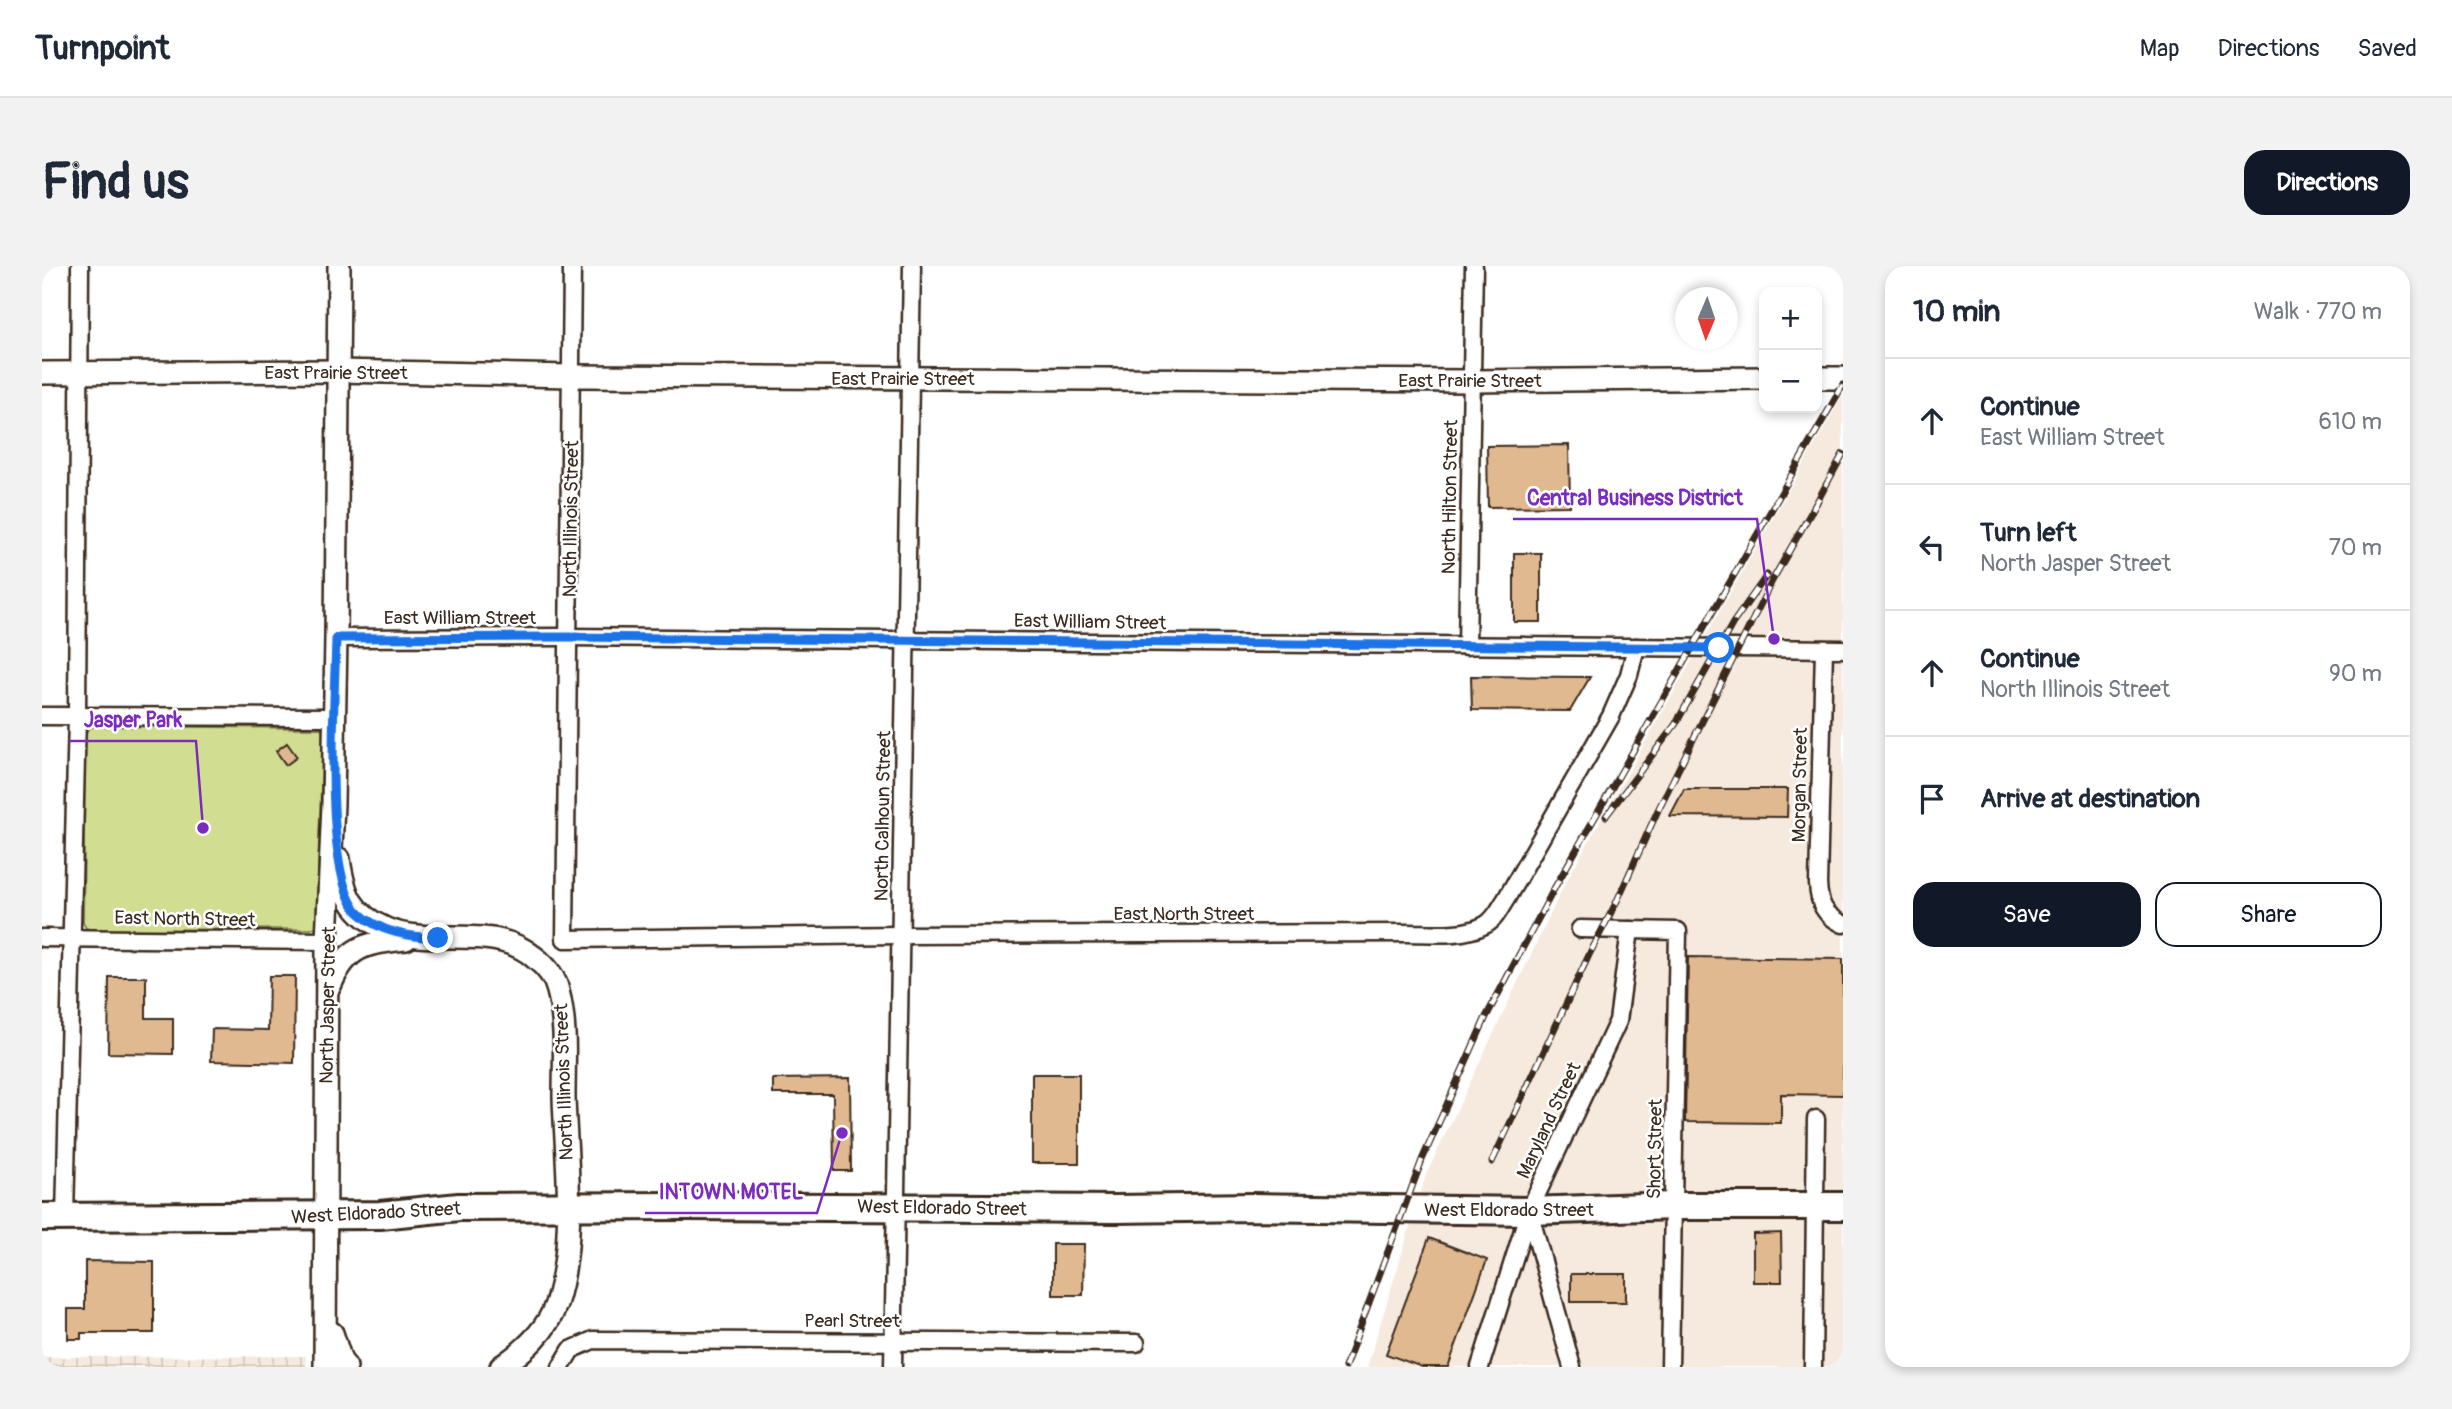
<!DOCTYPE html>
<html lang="en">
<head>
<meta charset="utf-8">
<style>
  body { margin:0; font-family:Pangolin,sans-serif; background:#f2f2f3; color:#1f2937 }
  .controls { position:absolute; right:21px; top:21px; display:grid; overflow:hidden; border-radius:14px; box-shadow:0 4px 10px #0003 }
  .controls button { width:63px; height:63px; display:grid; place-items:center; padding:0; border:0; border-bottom:2px solid #e0e1e3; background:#fff; color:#1f2937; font:35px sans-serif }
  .compass { position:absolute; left:1633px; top:21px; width:63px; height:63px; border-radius:50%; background:#fff; box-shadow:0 4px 10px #0003; rotate:182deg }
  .stop { position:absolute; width:21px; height:21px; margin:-16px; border:5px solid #1a73e8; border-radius:50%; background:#fff }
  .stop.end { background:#1a73e8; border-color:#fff; box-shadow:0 2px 7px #0008 }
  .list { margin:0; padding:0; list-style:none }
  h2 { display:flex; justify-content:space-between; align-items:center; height:91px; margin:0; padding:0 28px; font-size:30px }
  h2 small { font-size:23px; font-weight:400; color:#747a83 }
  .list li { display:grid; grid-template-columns:46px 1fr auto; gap:21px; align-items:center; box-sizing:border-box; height:126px; padding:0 28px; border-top:2px solid #e0e1e3 }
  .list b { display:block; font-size:26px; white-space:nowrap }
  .list p { margin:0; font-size:23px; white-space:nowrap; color:#747a83 }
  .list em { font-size:23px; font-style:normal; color:#747a83 }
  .actions { display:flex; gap:14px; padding:21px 28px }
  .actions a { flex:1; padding:16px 0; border:2px solid #111827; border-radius:21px; text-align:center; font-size:24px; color:#111827 }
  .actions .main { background:#111827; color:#fff }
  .icon { flex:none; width:38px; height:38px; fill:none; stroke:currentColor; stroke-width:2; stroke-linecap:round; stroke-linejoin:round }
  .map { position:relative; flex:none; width:1801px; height:1101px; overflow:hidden; border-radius:21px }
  header { display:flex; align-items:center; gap:42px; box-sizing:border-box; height:98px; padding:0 35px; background:#fff; border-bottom:2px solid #e0e1e3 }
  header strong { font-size:33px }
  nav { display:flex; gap:38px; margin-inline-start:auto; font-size:24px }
  .intro { display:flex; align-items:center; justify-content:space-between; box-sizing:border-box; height:168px; padding:0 42px }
  h1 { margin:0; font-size:49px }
  .button { padding:18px 32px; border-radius:21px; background:#111827; color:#fff; font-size:24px; font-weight:700 }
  main { display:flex; gap:42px; padding:0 42px }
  aside { flex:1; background:#fff; border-radius:21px; box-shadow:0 4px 10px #0003 }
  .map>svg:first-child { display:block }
</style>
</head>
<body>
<header>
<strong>Turnpoint</strong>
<nav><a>Map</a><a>Directions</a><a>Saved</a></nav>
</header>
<div class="intro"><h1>Find us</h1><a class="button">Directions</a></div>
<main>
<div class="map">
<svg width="1801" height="1101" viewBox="0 0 1801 1101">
  <defs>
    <pattern id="industrial-grid" width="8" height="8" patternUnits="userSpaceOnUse" patternTransform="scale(1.75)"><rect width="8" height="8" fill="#f6eade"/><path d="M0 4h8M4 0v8" fill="none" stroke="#d4c9be"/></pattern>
  </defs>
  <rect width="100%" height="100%" fill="#fff"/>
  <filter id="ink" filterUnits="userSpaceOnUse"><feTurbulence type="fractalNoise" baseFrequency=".0143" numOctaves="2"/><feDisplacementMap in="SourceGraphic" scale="14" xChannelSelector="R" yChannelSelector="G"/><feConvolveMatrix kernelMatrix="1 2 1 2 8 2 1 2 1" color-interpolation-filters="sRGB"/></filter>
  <g filter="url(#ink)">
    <!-- built -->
    <path fill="#f6eade" d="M1801,129V1101H1325L1384,909L1523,617Z"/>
    <!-- industrial -->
    <path fill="url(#industrial-grid)" d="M264,1090V1101H0V1091Z"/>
    <!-- park -->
    <path fill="#d1dd90" stroke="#868457" stroke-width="2" d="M54,460L279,462L281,467L274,661L269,663L50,664L44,662L41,657L43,468L47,462Z"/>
    <!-- building -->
    <g fill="#e1b991" stroke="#3b2a1e" stroke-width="2">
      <path d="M1527,179L1528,240L1446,241L1445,180Z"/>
      <rect x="1472" y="287" width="27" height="69"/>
      <path d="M1429,410L1548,411L1528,445L1430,444Z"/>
      <path d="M245,477L255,491L244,499L234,485Z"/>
      <path d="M1642,523H1746L1745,551L1628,550Z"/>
      <path d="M1646,691L1801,693V829L1739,828V857L1643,856Z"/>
      <path d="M227,710H253L252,797L169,795L170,763L226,764Z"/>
      <path d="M67,711H104V752H131V788L66,787Z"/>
      <rect x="990" y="808" width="47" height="89"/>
      <path d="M808,812L809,905H792L791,828H731V813Z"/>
      <path d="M1739,967L1740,1016H1711V968Z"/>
      <path d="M1387,972L1445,994L1406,1101H1380L1344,1088Z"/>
      <path d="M1011,978H1042L1041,1029H1011Z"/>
      <path d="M43,995L112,996V1067H39V1073H26V1043H43Z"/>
      <rect x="1529" y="1008" width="55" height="28"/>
    </g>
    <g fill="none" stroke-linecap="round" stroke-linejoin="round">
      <defs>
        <g id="minor">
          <path d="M530,0L523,673L858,669L1365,667C1389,667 1420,671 1443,659C1453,654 1458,642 1464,633L1569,450L1587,409L1594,381"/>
          <path d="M294,372L526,371L1801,383"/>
          <path d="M1425,380L1432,0"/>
          <path d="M1782,383L1776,618C1777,638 1782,649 1801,658"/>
          <path d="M0,450L293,451"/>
          <path d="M1538,663L1636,665L1628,1101"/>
          <path d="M0,672L285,675"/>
          <path d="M23,951L35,450L38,0"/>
          <path d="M519,1101L529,1084L551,1074L1094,1077"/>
          <path d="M851,1101L870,0"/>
          <path d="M1438,1101L1487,945"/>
          <path d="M1530,1101L1487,945L1576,755L1588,664"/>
          <path d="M1771,1101L1774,853"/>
        </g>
        <g id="tertiary">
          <path d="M0,107L295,105L529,110L1431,115L1722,112"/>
          <path d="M1775,112H1801"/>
          <path d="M297,593C302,628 309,648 344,663C392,682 451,656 492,691C504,700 513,711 516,725C525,758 522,797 522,831C524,898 535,973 514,1038C505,1065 482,1085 459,1101"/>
          <path d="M288,720C305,679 323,678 364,673"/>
          <path d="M290,1067L299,1095L304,1101"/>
          <path d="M283,1101L285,675L291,538L294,372L297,0"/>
        </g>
        <path id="primary" d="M0,951L338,949L417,941L645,940L1074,943L1211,941L1487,945L1632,940H1801"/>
      </defs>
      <!-- minor casing -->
      <use href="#minor" stroke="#3b2a1e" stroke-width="21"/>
      <!-- tertiary casing -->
      <use href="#tertiary" stroke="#3b2a1e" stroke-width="26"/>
      <!-- primary casing -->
      <use href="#primary" stroke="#3b2a1e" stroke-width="32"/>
      <!-- minor -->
      <use href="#minor" stroke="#fff" stroke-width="16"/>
      <!-- tertiary -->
      <use href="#tertiary" stroke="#fff" stroke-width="21"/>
      <!-- primary -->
      <use href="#primary" stroke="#fff" stroke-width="26"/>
      <defs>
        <g id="rail">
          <path d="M1771,243L1801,188"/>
          <path d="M1564,550L1633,459L1691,357L1725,309"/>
          <path d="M1450,896L1547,689L1575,635L1616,544L1730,315L1775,236"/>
          <path d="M1303,1101L1380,894L1444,751L1513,621L1801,119"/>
        </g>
      </defs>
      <!-- rail casing -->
      <use href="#rail" stroke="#3b2a1e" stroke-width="7"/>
      <!-- rail -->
      <use href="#rail" stroke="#fff" stroke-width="4.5" stroke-dasharray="13" stroke-linecap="butt"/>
    </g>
  </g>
  <g fill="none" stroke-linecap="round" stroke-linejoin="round" filter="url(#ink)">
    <!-- route -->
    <path stroke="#1a73e8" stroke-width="9" d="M396,672C369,671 337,667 316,646C280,609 293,428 294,372L526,371L1677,382"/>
  </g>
  <g text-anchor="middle" stroke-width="5" stroke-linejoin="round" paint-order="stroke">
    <!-- street labels -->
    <g font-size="19" fill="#3b2a1e" stroke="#fff">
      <text x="294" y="113">East Prairie Street</text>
      <text x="861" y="119">East Prairie Street</text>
      <text x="1428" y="121">East Prairie Street</text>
      <text transform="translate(1407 231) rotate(-89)" y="7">North Hilton Street</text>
      <text transform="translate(528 253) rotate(-89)" y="7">North Illinois Street</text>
      <text x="418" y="358">East William Street</text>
      <text transform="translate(1048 355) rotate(1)" y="7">East William Street</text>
      <text transform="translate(1757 519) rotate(-89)" y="7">Morgan Street</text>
      <text transform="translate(840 550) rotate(-89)" y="7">North Calhoun Street</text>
      <text x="1142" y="654">East North Street</text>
      <text transform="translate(143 652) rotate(1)" y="7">East North Street</text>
      <text transform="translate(285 739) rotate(-89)" y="7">North Jasper Street</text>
      <text transform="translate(521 816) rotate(-92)" y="7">North Illinois Street</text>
      <text transform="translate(1506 854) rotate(-65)" y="7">Maryland Street</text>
      <text transform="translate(1612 883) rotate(-89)" y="7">Short Street</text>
      <text transform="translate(900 941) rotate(1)" y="7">West Eldorado Street</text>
      <text x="1467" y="950">West Eldorado Street</text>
      <text transform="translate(334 946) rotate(-3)" y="7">West Eldorado Street</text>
      <text x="810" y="1061">Pearl Street</text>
    </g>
  </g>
  <!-- callouts -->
  <path fill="none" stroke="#7b2cbf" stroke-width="2.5" d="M1732 373L1715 253H1471M161 562L154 475H27M800 867L775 947H603"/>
  <g fill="#7b2cbf" stroke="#fff" stroke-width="2.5">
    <circle cx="1732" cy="373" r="7"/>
    <circle cx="161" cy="562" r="7"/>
    <circle cx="800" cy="867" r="7"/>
  </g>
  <g font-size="21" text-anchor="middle" font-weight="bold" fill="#7b2cbf" stroke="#fff" stroke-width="5" stroke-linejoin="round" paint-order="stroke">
    <text x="1593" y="239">Central Business District</text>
    <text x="91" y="461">Jasper Park</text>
    <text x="689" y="933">INTOWN MOTEL</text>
  </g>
</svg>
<div class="controls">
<button>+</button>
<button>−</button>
</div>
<svg class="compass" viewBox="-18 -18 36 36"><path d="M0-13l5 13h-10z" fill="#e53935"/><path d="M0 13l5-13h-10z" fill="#747a83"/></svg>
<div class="stop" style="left:1677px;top:382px"></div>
<div class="stop end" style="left:396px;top:672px"></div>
</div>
<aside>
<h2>10 min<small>Walk · 770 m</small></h2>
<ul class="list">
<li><svg class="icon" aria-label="ahead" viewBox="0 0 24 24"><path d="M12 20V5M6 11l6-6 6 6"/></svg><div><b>Continue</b><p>East William Street</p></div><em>610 m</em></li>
<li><svg class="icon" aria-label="left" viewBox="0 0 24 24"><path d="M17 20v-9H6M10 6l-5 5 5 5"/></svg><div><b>Turn left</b><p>North Jasper Street</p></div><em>70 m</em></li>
<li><svg class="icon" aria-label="ahead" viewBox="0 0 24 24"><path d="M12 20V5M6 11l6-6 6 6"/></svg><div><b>Continue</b><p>North Illinois Street</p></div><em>90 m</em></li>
<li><svg class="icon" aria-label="arrive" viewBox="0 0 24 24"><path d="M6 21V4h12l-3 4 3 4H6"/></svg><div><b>Arrive at destination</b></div></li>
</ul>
<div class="actions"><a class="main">Save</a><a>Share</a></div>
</aside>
</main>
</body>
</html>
